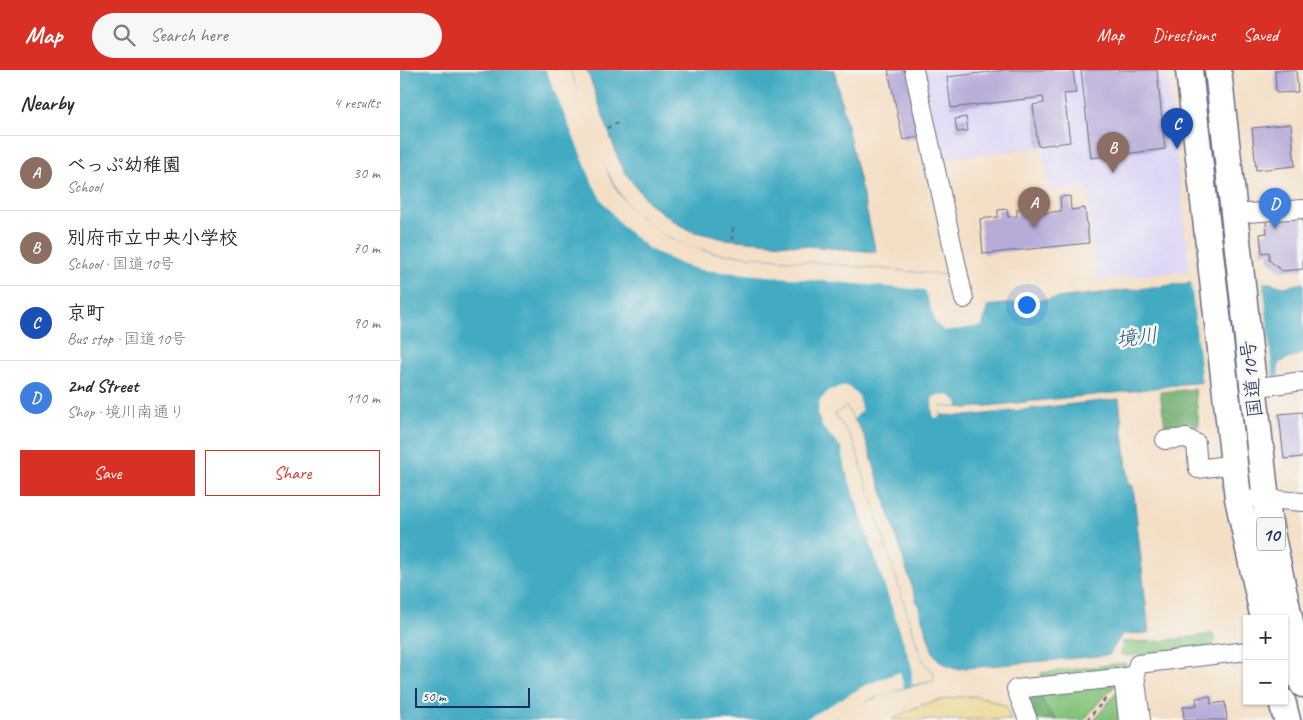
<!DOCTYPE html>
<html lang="en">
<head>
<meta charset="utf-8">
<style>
  body { margin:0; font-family:Caveat,"Klee One",sans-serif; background:#f7f7f7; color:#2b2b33 }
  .controls { position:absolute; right:15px; bottom:15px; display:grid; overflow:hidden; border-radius:0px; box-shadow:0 1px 4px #0004 }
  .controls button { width:45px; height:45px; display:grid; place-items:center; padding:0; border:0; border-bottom:1px solid #e1e1e2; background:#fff; color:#2b2b33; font:25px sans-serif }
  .scale { position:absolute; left:15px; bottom:12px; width:115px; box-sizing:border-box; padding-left:5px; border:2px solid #1b2f5e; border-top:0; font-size:14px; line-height:18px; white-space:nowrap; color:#1b2f5e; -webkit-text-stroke:4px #f6f6f2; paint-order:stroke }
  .you { position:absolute; left:626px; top:234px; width:18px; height:18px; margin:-12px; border:4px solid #fff; border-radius:50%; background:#1a73e8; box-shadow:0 0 0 8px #1a73e833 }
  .badge { display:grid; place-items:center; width:32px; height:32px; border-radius:50%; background:#d93025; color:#fff; font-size:16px; font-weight:700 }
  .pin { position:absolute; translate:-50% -41px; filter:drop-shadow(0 1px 2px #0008) }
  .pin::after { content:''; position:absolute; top:26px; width:18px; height:15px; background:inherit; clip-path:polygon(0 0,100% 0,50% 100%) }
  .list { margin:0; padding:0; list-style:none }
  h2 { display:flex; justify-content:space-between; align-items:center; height:65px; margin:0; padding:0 20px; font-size:21px }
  h2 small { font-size:16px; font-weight:400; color:#7c7c81 }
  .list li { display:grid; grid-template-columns:32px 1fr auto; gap:15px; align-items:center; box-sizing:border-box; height:75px; padding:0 20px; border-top:1px solid #e1e1e2 }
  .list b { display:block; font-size:19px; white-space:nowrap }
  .list p { margin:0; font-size:16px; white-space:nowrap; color:#7c7c81 }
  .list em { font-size:16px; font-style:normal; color:#7c7c81 }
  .actions { display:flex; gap:10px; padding:15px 20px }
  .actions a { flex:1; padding:11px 0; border:1px solid #d93025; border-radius:0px; text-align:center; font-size:18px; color:#d93025 }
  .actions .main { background:#d93025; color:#fff }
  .icon { flex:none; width:28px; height:28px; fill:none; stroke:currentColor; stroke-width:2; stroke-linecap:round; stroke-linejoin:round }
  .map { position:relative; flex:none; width:903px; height:650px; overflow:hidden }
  header { display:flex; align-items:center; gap:30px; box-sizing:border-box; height:70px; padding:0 25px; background:#d93025; color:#fff }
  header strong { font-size:24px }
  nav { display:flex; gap:28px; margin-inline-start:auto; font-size:18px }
  .search { width:350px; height:45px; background:#f7f7f7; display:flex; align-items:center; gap:12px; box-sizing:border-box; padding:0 18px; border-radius:28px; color:#7c7c81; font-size:19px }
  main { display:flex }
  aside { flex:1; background:#fff }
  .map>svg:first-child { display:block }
</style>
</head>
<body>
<header>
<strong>Map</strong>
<div class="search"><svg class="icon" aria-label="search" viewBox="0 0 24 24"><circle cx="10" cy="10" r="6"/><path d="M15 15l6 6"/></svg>Search here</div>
<nav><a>Map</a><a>Directions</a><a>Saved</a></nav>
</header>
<main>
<aside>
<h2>Nearby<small>4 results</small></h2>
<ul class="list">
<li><span class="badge" style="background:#8d6e63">A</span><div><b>べっぷ幼稚園</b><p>School</p></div><em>30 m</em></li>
<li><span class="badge" style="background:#8d6e63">B</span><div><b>別府市立中央小学校</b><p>School · 国道10号</p></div><em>70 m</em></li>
<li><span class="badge" style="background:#1a4fb4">C</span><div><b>京町</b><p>Bus stop · 国道10号</p></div><em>90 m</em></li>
<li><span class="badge" style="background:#3f7fe0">D</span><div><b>2nd Street</b><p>Shop · 境川南通り</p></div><em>110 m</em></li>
</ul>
<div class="actions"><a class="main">Save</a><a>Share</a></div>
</aside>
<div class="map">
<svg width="903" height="650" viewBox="0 0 903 650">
  <rect width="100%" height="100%" fill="#f6f6f2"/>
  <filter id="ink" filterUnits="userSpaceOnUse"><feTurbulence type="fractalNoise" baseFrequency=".02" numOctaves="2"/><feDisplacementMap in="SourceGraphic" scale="10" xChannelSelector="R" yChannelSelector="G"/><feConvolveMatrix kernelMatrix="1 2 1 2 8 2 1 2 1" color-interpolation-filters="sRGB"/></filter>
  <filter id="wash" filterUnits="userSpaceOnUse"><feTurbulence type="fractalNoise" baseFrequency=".0096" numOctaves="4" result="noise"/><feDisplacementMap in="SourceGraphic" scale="20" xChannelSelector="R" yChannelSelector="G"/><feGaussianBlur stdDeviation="1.12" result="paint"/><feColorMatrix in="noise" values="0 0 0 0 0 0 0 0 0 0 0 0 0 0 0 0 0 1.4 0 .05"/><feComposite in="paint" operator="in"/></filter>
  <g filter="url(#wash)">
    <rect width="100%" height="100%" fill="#f4dfc6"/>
    <!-- built -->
    <path fill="#dcd5f6" d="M522,0H767L790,201L697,210L687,117L649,121L643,77L542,89Z"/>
    <!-- green -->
    <g fill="#86c47b" stroke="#507a6c">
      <path d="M811,564L814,566L815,572L812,576L727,586L721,584L723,572L765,571Z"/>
      <path d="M725,593L727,603L643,610L641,603Z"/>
      <path d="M718,613L703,627L684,650H656L643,632L637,619Z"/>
      <path d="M718,621L722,650H694Z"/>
    </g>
    <!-- forest -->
    <g fill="#6caa6b" stroke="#446c64">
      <path d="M795,319L799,356L765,357L760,322Z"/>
      <path d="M637,619L643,632L656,650H632L626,625Z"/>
    </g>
    <!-- sand -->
    <path fill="#eeda9e" stroke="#84847e" d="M571,626L585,628L606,636L611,650H492C516,634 542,628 571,626Z"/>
    <!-- water -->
    <g fill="#42abc2" stroke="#2e6d90">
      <path d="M0,0H170C201,88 213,168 322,184L555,206L566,258L582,256L587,236L790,213H870L883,217L903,213V283L878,293V306L782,314L732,321L568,338L540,336V345L568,346L719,329L729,415L733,416L749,563L722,564L709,585L556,599C544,596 537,591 532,580L465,367L446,336L435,344L453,371L520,585L526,596L534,602L533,611C497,619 462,630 430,650H0Z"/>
      <path d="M187,0H434L476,182L324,169L291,161L276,153L248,132L226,104L218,88Z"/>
    </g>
    <!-- pier -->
    <g fill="#f4dfc6">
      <path d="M146,0H170L210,109L218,123L241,149L270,169L304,181L322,184L555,206L561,238H564L568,255L580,254L584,236H587L582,256L544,261L535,252L525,220L302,200L283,195L249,179L222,156L201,129L193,114Z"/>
      <path d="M799,210H863L873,309L802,315L791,211Z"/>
      <path d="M447,316L459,326L461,341L454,349L446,336L435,344L453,371L520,585L526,596L534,602L533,611L512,615V597L446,401L442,378L423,358L418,346L419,332L429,320Z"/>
      <path d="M535,326H551L557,332L558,337L541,336L540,345H541L538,348L533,347L532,329Z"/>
      <path d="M500,602L504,618L472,629L430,650H404L466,615Z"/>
    </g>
    <g id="blocks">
      <!-- building -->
      <g fill="#b7abd8">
        <path d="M488,0H509L523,66L503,70Z"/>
        <path d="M606,0H673L676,23L664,24L670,72L638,76L633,35L644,33L643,27L551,38L547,7Z"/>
        <path d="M681,0H757L765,79L691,88Z"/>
        <path d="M875,0H896L898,22L876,23Z"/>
        <path d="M566,47L568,61L557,62L555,49Z"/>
        <path d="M891,54L895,96L856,100L852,58Z"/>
        <path d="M670,126L671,140L685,138L689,173L583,184L580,149L598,147V140L607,139L608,147L617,146V139L625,138L626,145L661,141L660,127Z"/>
        <path d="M903,146V199L882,201L869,190V182L862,183L860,164L867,163L866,151Z"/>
        <path d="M903,342V387L884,389L879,344Z"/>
        <path d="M810,626L811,634L825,632L827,650H784L783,637L797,635L796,628Z"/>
      </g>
    </g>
  </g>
  <g filter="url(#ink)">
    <use href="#blocks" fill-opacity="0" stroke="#676d82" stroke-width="1"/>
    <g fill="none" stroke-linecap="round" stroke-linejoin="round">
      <defs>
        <g id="minor">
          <path d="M514,0L564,229"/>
          <path d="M834,144L903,139"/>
          <path d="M852,318L903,311"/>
          <path d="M765,370L786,368L796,373L798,399L834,394"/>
          <path d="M856,428L903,432"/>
          <path d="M723,607L728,650"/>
          <path d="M628,650L616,619L727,607L735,604"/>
          <path d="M741,650L735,604L738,594L847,581"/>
        </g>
        <g id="highway">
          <path d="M789,0L838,428L864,549"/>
          <path d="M818,0L868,448L903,614"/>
          <path d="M882,631L887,650"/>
        </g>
      </defs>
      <!-- minor casing -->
      <use href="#minor" stroke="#676d82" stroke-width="20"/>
      <!-- highway casing -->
      <use href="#highway" stroke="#676d82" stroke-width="29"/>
      <!-- path -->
      <g stroke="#676d82" stroke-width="2.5" stroke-dasharray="4 4" stroke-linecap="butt">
        <path d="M207,58L217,53"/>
        <path d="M332,170L333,157"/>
        <path d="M687,650L708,626"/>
      </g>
      <!-- minor -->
      <use href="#minor" stroke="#fff" stroke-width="18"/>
      <!-- highway -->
      <use href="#highway" stroke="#fff" stroke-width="26"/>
    </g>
  </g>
  <g text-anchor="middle" stroke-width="5" stroke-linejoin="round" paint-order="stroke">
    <!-- shield labels -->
    <rect fill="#f6f6f2" stroke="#5d6b8a" stroke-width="1" x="857" y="447.5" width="28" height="33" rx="4"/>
    <g font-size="19" font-weight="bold" fill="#1b2f5e">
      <text x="871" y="471">10</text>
    </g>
    <!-- street labels -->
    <g font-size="20" fill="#1b2f5e" stroke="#f6f6f2">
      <text transform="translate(851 309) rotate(-96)" y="7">国道10号</text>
    </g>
    <!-- water labels -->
    <g font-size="21" font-style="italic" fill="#295a81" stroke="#f6f6f2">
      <text transform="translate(737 267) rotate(-7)" y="7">境川</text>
    </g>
  </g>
</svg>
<div class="controls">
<button>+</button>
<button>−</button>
</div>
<div class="scale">50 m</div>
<div class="you"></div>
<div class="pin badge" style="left:634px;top:158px;background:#8d6e63">A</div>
<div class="pin badge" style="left:713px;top:103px;background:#8d6e63">B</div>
<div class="pin badge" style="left:777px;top:79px;background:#1a4fb4">C</div>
<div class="pin badge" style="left:875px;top:159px;background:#3f7fe0">D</div>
</div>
</main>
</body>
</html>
